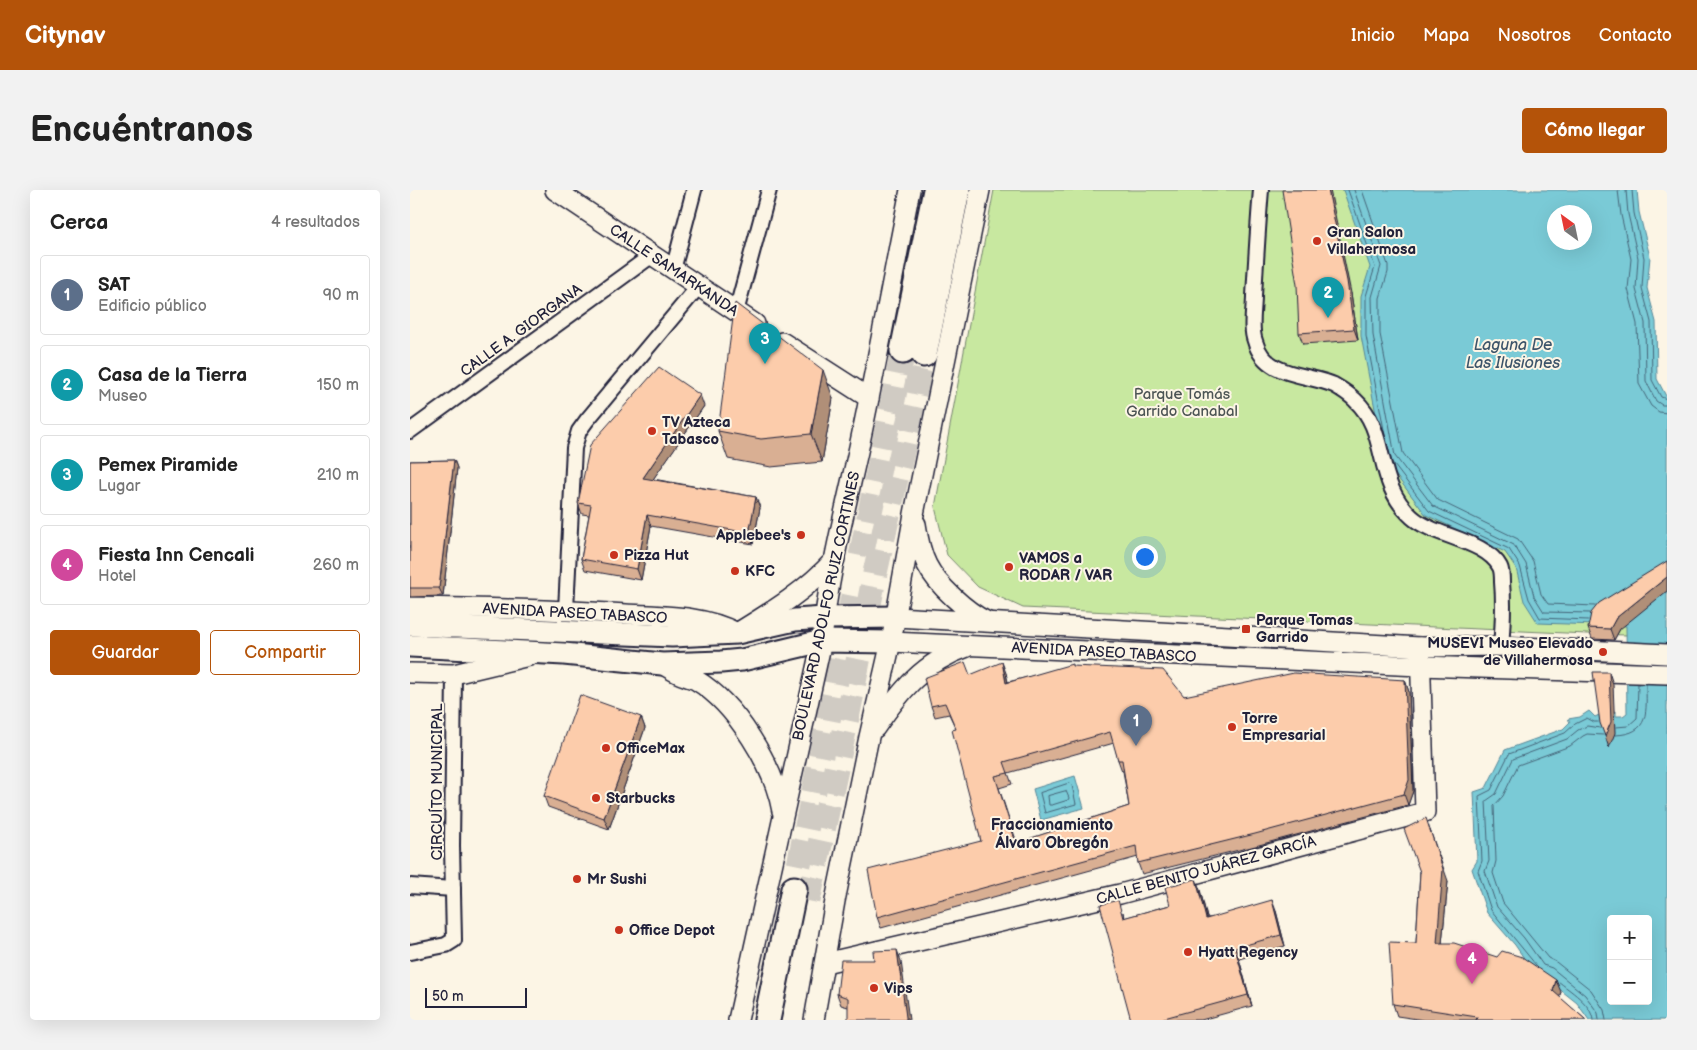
<!DOCTYPE html>
<html lang="es">
<head>
<meta charset="utf-8">
<style>
  body { margin:0; font-family:"Balsamiq Sans",sans-serif; background:#f2f2f2; color:#222 }
  .controls { position:absolute; right:15px; bottom:15px; display:grid; overflow:hidden; border-radius:5px; box-shadow:0 5px 20px #0002 }
  .controls button { width:45px; height:45px; display:grid; place-items:center; padding:0; border:0; border-bottom:1px solid #e0e0e0; background:#fff; color:#222; font:25px sans-serif }
  .compass { position:absolute; left:1137px; top:15px; width:45px; height:45px; border-radius:50%; background:#fff; box-shadow:0 5px 20px #0002; rotate:327deg }
  .scale { position:absolute; left:15px; bottom:12px; width:102px; box-sizing:border-box; padding-left:5px; border:2px solid #22223b; border-top:0; font-size:14px; line-height:18px; white-space:nowrap; color:#22223b; -webkit-text-stroke:4px #fcf5e5; paint-order:stroke }
  .you { position:absolute; left:734px; top:366px; width:18px; height:18px; margin:-12px; border:4px solid #fff; border-radius:50%; background:#1a73e8; box-shadow:0 0 0 8px #1a73e833 }
  .badge { display:grid; place-items:center; width:32px; height:32px; border-radius:50%; background:#b45309; color:#fff; font-size:16px; font-weight:700 }
  .pin { position:absolute; translate:-50% -41px; filter:drop-shadow(0 1px 2px #0008) }
  .pin::after { content:''; position:absolute; top:26px; width:18px; height:15px; background:inherit; clip-path:polygon(0 0,100% 0,50% 100%) }
  .list { margin:0; padding:0; list-style:none }
  h2 { display:flex; justify-content:space-between; align-items:center; height:65px; margin:0; padding:0 20px; font-size:21px }
  h2 small { font-size:16px; font-weight:400; color:#767676 }
  .list li { display:grid; grid-template-columns:32px 1fr auto; gap:15px; align-items:center; box-sizing:border-box; height:80px; margin:0 10px 10px; padding:0 10px; border:1px solid #e0e0e0; border-radius:5px }
  .list b { display:block; font-size:19px; white-space:nowrap }
  .list p { margin:0; font-size:16px; white-space:nowrap; color:#767676 }
  .list em { font-size:16px; font-style:normal; color:#767676 }
  .actions { display:flex; gap:10px; padding:15px 20px }
  .actions a { flex:1; padding:11px 0; border:1px solid #b45309; border-radius:5px; text-align:center; font-size:18px; color:#b45309 }
  .actions .main { background:#b45309; color:#fff }
  .map { position:relative; flex:none; width:1257px; height:830px; overflow:hidden; border-radius:5px }
  header { display:flex; align-items:center; gap:30px; box-sizing:border-box; height:70px; padding:0 25px; background:#b45309; color:#fff }
  header strong { font-size:24px }
  nav { display:flex; gap:28px; margin-inline-start:auto; font-size:18px }
  .intro { display:flex; align-items:center; justify-content:space-between; box-sizing:border-box; height:120px; padding:0 30px }
  h1 { margin:0; font-size:35px }
  .button { padding:12px 22px; border-radius:5px; background:#b45309; color:#fff; font-size:18px; font-weight:700 }
  main { display:flex; gap:30px; padding:0 30px }
  aside { flex:1; background:#fff; border-radius:5px; box-shadow:0 5px 20px #0002 }
  .map>svg:first-child { display:block }
</style>
</head>
<body>
<header>
<strong>Citynav</strong>
<nav><a>Inicio</a><a>Mapa</a><a>Nosotros</a><a>Contacto</a></nav>
</header>
<div class="intro"><h1>Encuéntranos</h1><a class="button">Cómo llegar</a></div>
<main>
<aside>
<h2>Cerca<small>4 resultados</small></h2>
<ul class="list">
<li><span class="badge" style="background:#5c6f8a">1</span><div><b>SAT</b><p>Edificio público</p></div><em>90 m</em></li>
<li><span class="badge" style="background:#0f9aa8">2</span><div><b>Casa de la Tierra</b><p>Museo</p></div><em>150 m</em></li>
<li><span class="badge" style="background:#0f9aa8">3</span><div><b>Pemex Piramide</b><p>Lugar</p></div><em>210 m</em></li>
<li><span class="badge" style="background:#d1479c">4</span><div><b>Fiesta Inn Cencali</b><p>Hotel</p></div><em>260 m</em></li>
</ul>
<div class="actions"><a class="main">Guardar</a><a>Compartir</a></div>
</aside>
<div class="map">
<svg width="1257" height="830" viewBox="0 0 1257 830">
  <rect width="100%" height="100%" fill="#fcf5e5"/>
  <filter id="ink" filterUnits="userSpaceOnUse"><feTurbulence type="fractalNoise" baseFrequency=".02" numOctaves="2"/><feDisplacementMap in="SourceGraphic" scale="10" xChannelSelector="R" yChannelSelector="G"/><feConvolveMatrix kernelMatrix="1 2 1 2 8 2 1 2 1" color-interpolation-filters="sRGB"/></filter>
  <g filter="url(#ink)">
    <!-- green -->
    <path fill="#c8e8a0" stroke="#75856e" d="M584,0H963L1257,446L1177,444L613,418L568,397L537,365L525,317Z"/>
    <!-- water -->
    <g fill="#7acad6" stroke="#578798" fill-rule="evenodd">
      <path d="M933,0H1227L1229,22L1240,67L1237,98L1246,132L1247,189L1257,208V830H1179L1167,813L1118,774L1105,755L1077,723L1062,679L1067,671L1064,602L1076,598L1095,560L1153,539L1160,532L1158,529L1170,527L1179,521L1185,527L1193,523L1206,521V526H1213L1217,523L1216,436L1128,433L1114,411L1106,378L1095,362L1016,325L975,271L951,146V106L960,77ZM1144,22H1174V52H1144ZM1201,729H1238V811H1201Z"/>
      <path d="M665,586L674,618L631,630L623,599Z"/>
    </g>
    <g fill="none" stroke-linecap="round" stroke-linejoin="round">
      <!-- shore -->
      <g stroke="#456579" stroke-width="1">
        <path d="M938,0L965,77L956,106V146L976,250"/>
        <path d="M944,0L971,76L962,107L963,145L985,266L1023,316L1104,355L1116,374L1124,406L1134,422L1180,423"/>
        <path d="M952,0L978,75V82L970,108V144L993,263L1028,310L1108,349L1123,371L1131,404L1138,414L1185,416"/>
        <path d="M1208,0L1211,25L1221,69L1218,99L1227,134L1229,194L1241,216L1249,222L1257,223"/>
        <path d="M1216,0L1218,24L1228,68L1226,99L1235,133L1236,191L1246,211L1252,215H1257"/>
        <path d="M1222,0L1224,23L1234,68L1232,98L1241,132L1242,190L1251,207L1257,209"/>
        <path d="M981,271L1019,321L1099,359L1110,376L1119,409L1130,428L1178,430"/>
        <path d="M1206,537L1218,536L1227,528L1228,494"/>
        <path d="M1193,545L1177,544L1173,546L1160,556L1108,575L1093,606L1084,616L1086,671L1083,683L1093,713L1138,768L1146,772L1181,800L1194,820L1196,830"/>
        <path d="M1205,545C1241,544 1236,521 1236,494"/>
        <path d="M660,593L662,595L666,614L635,623L630,603Z"/>
        <path d="M656,601L659,608L658,610L642,615H639L638,606Z"/>
        <path d="M1126,775L1081,720L1068,681L1072,671L1069,606L1081,600L1099,564L1155,543L1165,534L1177,528L1184,532H1188"/>
        <path d="M1148,791C1160,801 1181,813 1183,830"/>
        <path d="M1189,830L1188,823L1175,805L1142,778L1133,775L1114,748L1087,717L1075,681L1079,671L1076,611L1086,604L1103,569L1157,549L1168,540L1177,536L1190,538"/>
      </g>
      <!-- highway-tunnel -->
      <g stroke="#d0cbc3" stroke-width="25" stroke-dasharray="25 12" stroke-linecap="butt">
        <path d="M451,366L493,161"/>
        <path d="M389,675L443,406"/>
        <path d="M398,711L439,518L465,383L514,164"/>
      </g>
      <defs>
        <g id="street">
          <path d="M851,0C848,35 846,71 844,106C844,120 840,138 845,151C855,188 897,183 924,195C931,199 939,204 945,210C980,242 963,292 1002,327C1024,347 1076,350 1090,377C1092,381 1092,387 1092,392C1094,414 1093,434 1091,456"/>
          <path d="M263,80L284,0"/>
          <path d="M326,122L359,0"/>
          <path d="M0,241L241,66"/>
          <path d="M156,420L164,258L169,241L177,230L288,97"/>
          <path d="M0,696L43,699"/>
          <path d="M0,762L36,755L44,750L42,656L44,484"/>
        </g>
        <g id="secondary">
          <path d="M145,0L345,134"/>
          <path d="M372,152L459,208"/>
          <path d="M506,334C508,348 511,363 517,375C527,395 557,422 576,431"/>
          <path d="M0,417C72,418 144,419 216,424C253,426 294,425 327,443C363,421 397,400 425,369"/>
          <path d="M486,427L1010,457L1091,456L1257,464"/>
          <path d="M481,452L1010,476L1257,484"/>
          <path d="M252,474C259,478 267,484 275,486C279,488 282,488 286,490C326,514 364,576 372,621"/>
          <path d="M0,483L44,484L119,466"/>
          <path d="M465,538C490,502 513,472 557,457"/>
          <path d="M415,773L710,704L1015,622L1010,457"/>
          <path d="M328,830L412,451C418,386 435,321 449,257C467,172 483,86 500,0"/>
          <path d="M404,830L425,711L459,547L481,452L504,324L570,0"/>
        </g>
        <g id="primary">
          <path d="M0,435L262,446L327,443L385,430L414,428L486,427"/>
          <path d="M0,456L154,464L252,474L311,472L332,470L412,451L481,452"/>
        </g>
        <g id="highway">
          <path d="M493,161L526,0"/>
          <path d="M514,164L547,0"/>
          <path d="M357,830L384,699"/>
        </g>
      </defs>
      <!-- street casing -->
      <use href="#street" stroke="#22223b" stroke-width="18"/>
      <!-- secondary casing -->
      <use href="#secondary" stroke="#22223b" stroke-width="22"/>
      <!-- primary casing -->
      <use href="#primary" stroke="#22223b" stroke-width="25"/>
      <!-- highway casing -->
      <use href="#highway" stroke="#22223b" stroke-width="29"/>
      <!-- street -->
      <use href="#street" stroke="#fcf5e5" stroke-width="14"/>
      <!-- secondary -->
      <use href="#secondary" stroke="#fcf5e5" stroke-width="19"/>
      <!-- primary -->
      <use href="#primary" stroke="#fcf5e5" stroke-width="21"/>
      <!-- highway -->
      <use href="#highway" stroke="#fcf5e5" stroke-width="25"/>
    </g>
    <!-- wall -->
    <g fill="#d9af93" stroke="#22223b" fill-rule="evenodd">
      <path d="M941,103L948,150L893,154L889,143Z"/>
      <path d="M423,208L412,272L361,277L318,269L308,241Z"/>
      <path d="M294,216L243,289L346,307L350,318L343,354L241,336L231,390L175,380L171,369L179,325L172,324L168,313Z"/>
      <path d="M44,270L47,278L33,406L0,407V271Z"/>
      <path d="M1178,438L1210,439L1204,450L1182,449Z"/>
      <path d="M662,476L774,506L995,490L999,502L1003,601L998,615L849,655L732,684L728,673V667L471,738L467,727L571,651L546,539L539,524L525,527L521,516L560,485L596,483L598,492ZM704,553L708,570L712,581H713L719,616L607,653L589,598L602,594L598,583Z"/>
      <path d="M231,527L235,538L199,639L138,617L134,606Z"/>
      <path d="M1010,682L1038,691L1032,753L1151,802L1149,807L1176,830H1014L987,826L983,814L1006,753Z"/>
      <path d="M790,700L797,728L866,721L875,756L829,769L842,816L791,830H721L713,722L714,728L760,715Z"/>
      <path d="M491,771L438,817L431,815L427,804Z"/>
    </g>
    <!-- shaded-wall -->
    <g fill="#b08f78" stroke="#22223b">
      <path d="M918,0H920L941,103L948,150L944,139Z"/>
      <path d="M413,180L423,208L412,272L401,244Z"/>
      <path d="M290,205L294,216L237,298L233,288Z"/>
      <path d="M44,270L47,278L33,406L29,398Z"/>
      <path d="M346,307L350,318L343,354L339,343Z"/>
      <path d="M237,325L241,336L231,390L227,379Z"/>
      <path d="M1257,387V401L1210,439L1204,450L1200,439L1206,428Z"/>
      <path d="M592,472L596,483L600,504L596,493Z"/>
      <path d="M1199,482L1203,494L1205,543L1199,558L1195,546Z"/>
      <path d="M995,490L999,502L1003,601L998,615L994,604Z"/>
      <path d="M231,527L235,538L199,639L194,628Z"/>
      <path d="M1020,640L1038,691L1031,764L1027,753Z"/>
      <path d="M786,689L790,700L800,740L796,729Z"/>
      <path d="M862,710L866,721L875,756L871,745Z"/>
      <path d="M825,758L829,769L842,816L838,805Z"/>
      <path d="M487,760L491,771L499,830H496Z"/>
      <path d="M1146,790L1151,802L1147,813L1143,801Z"/>
    </g>
    <!-- building -->
    <g fill="#fcccab" stroke="#22223b" fill-rule="evenodd">
      <path d="M872,0H918L937,91L944,139L889,143L887,95Z"/>
      <path d="M325,113L413,180L401,244L351,249L308,241Z"/>
      <path d="M249,177L290,205L233,288L346,307L339,343L237,325L227,379L171,369L181,315L168,313L180,255Z"/>
      <path d="M44,270L29,398H0V271Z"/>
      <path d="M1257,371V387L1206,428L1200,439L1178,438L1181,423L1189,413Z"/>
      <path d="M555,472L560,485L592,472L596,493L662,474V476L753,480L774,506L884,483L995,490L999,590L994,604L845,644L728,673L726,656L467,727L458,680L571,651L542,540L546,539L535,513L521,516L514,488ZM700,542L708,570H712L719,616L606,653L585,586L598,583L594,572Z"/>
      <path d="M1183,482H1199L1201,532L1195,546L1190,533Z"/>
      <path d="M170,505L231,527L194,628L134,606Z"/>
      <path d="M1016,628L1033,679L1027,753H1044L1087,767L1092,761L1112,767L1146,790L1143,801L1176,830H1066L1067,827L983,814L979,752L1006,753L1010,682L994,639Z"/>
      <path d="M786,689L796,729L862,710L871,745L825,758L838,805L747,830H721L690,715L708,710L713,728L760,715L755,697Z"/>
      <path d="M487,760L496,827V830H438V808L427,804L431,770H464L463,761Z"/>
    </g>
  </g>
  <!-- markers -->
  <g fill="#c8321e" stroke="#fcf5e5" stroke-width="2">
    <circle cx="907" cy="51" r="5"/>
    <circle cx="242" cy="241" r="5"/>
    <circle cx="391" cy="345" r="5"/>
    <circle cx="204" cy="365" r="5"/>
    <circle cx="599" cy="377" r="5"/>
    <circle cx="325" cy="381" r="5"/>
    <rect x="831" y="434" width="10" height="10" rx="2.5"/>
    <circle cx="1193" cy="462" r="5"/>
    <circle cx="822" cy="537" r="5"/>
    <circle cx="196" cy="558" r="5"/>
    <circle cx="186" cy="608" r="5"/>
    <circle cx="167" cy="689" r="5"/>
    <circle cx="209" cy="740" r="5"/>
    <circle cx="778" cy="762" r="5"/>
    <circle cx="464" cy="798" r="5"/>
  </g>
  <g text-anchor="middle" stroke-width="4" stroke-linejoin="round" paint-order="stroke">
    <!-- poi labels -->
    <g font-size="15" font-weight="bold" fill="#22223b" stroke="#fcf5e5" text-anchor="start">
      <text x="917" y="47">Gran Salon<tspan x="917" dy="17">Villahermosa</tspan></text>
      <text x="252" y="237">TV Azteca<tspan x="252" dy="17">Tabasco</tspan></text>
      <text x="381" y="350" text-anchor="end">Applebee's</text>
      <text x="214" y="370">Pizza Hut</text>
      <text x="609" y="373">VAMOS a<tspan x="609" dy="17">RODAR / VAR</tspan></text>
      <text x="335" y="386">KFC</text>
      <text x="846" y="435">Parque Tomas<tspan x="846" dy="17">Garrido</tspan></text>
      <text x="1183" y="458" text-anchor="end">MUSEVI Museo Elevado<tspan x="1183" dy="17">de Villahermosa</tspan></text>
      <text x="832" y="533">Torre<tspan x="832" dy="17">Empresarial</tspan></text>
      <text x="206" y="563">OfficeMax</text>
      <text x="196" y="613">Starbucks</text>
      <text x="177" y="694">Mr Sushi</text>
      <text x="219" y="745">Office Depot</text>
      <text x="788" y="767">Hyatt Regency</text>
      <text x="474" y="803">Vips</text>
    </g>
    <!-- street labels -->
    <g font-size="15" fill="#22223b" stroke="#fcf5e5">
      <text transform="translate(264 80) rotate(34)" y="5">CALLE SAMARKANDA</text>
      <text transform="translate(111 140) rotate(-36)" y="5">CALLE A. GIORGANA</text>
      <text transform="translate(416 416) rotate(-78)" y="5">BOULEVARD ADOLFO RUIZ CORTINES</text>
      <text transform="translate(165 423) rotate(3)" y="5">AVENIDA PASEO TABASCO</text>
      <text transform="translate(694 462) rotate(3)" y="5">AVENIDA PASEO TABASCO</text>
      <text transform="translate(27 592) rotate(-90)" y="5">CIRCUÍTO MUNICIPAL</text>
      <text transform="translate(796 680) rotate(-15)" y="5">CALLE BENITO JUÁREZ GARCÍA</text>
    </g>
    <!-- park labels -->
    <g font-size="15" fill="#4c5454" stroke="#fcf5e5">
      <text x="772" y="209">Parque Tomás<tspan x="772" dy="17">Garrido Canabal</tspan></text>
    </g>
    <!-- water labels -->
    <g font-size="16" font-style="italic" fill="#3c546a" stroke="#fcf5e5">
      <text x="1103" y="160">Laguna De<tspan x="1103" dy="18">Las Ilusiones</tspan></text>
    </g>
    <!-- neighbourhood labels -->
    <g font-size="16" font-weight="bold" fill="#22223b" stroke="#fcf5e5">
      <text x="642" y="640">Fraccionamiento<tspan x="642" dy="18">Álvaro Obregón</tspan></text>
    </g>
  </g>
</svg>
<div class="controls">
<button>+</button>
<button>−</button>
</div>
<svg class="compass" viewBox="-18 -18 36 36"><path d="M0-13l5 13h-10z" fill="#e53935"/><path d="M0 13l5-13h-10z" fill="#767676"/></svg>
<div class="scale">50 m</div>
<div class="you"></div>
<div class="pin badge" style="left:726px;top:556px;background:#5c6f8a">1</div>
<div class="pin badge" style="left:918px;top:128px;background:#0f9aa8">2</div>
<div class="pin badge" style="left:355px;top:174px;background:#0f9aa8">3</div>
<div class="pin badge" style="left:1062px;top:794px;background:#d1479c">4</div>
</div>
</main>
</body>
</html>
